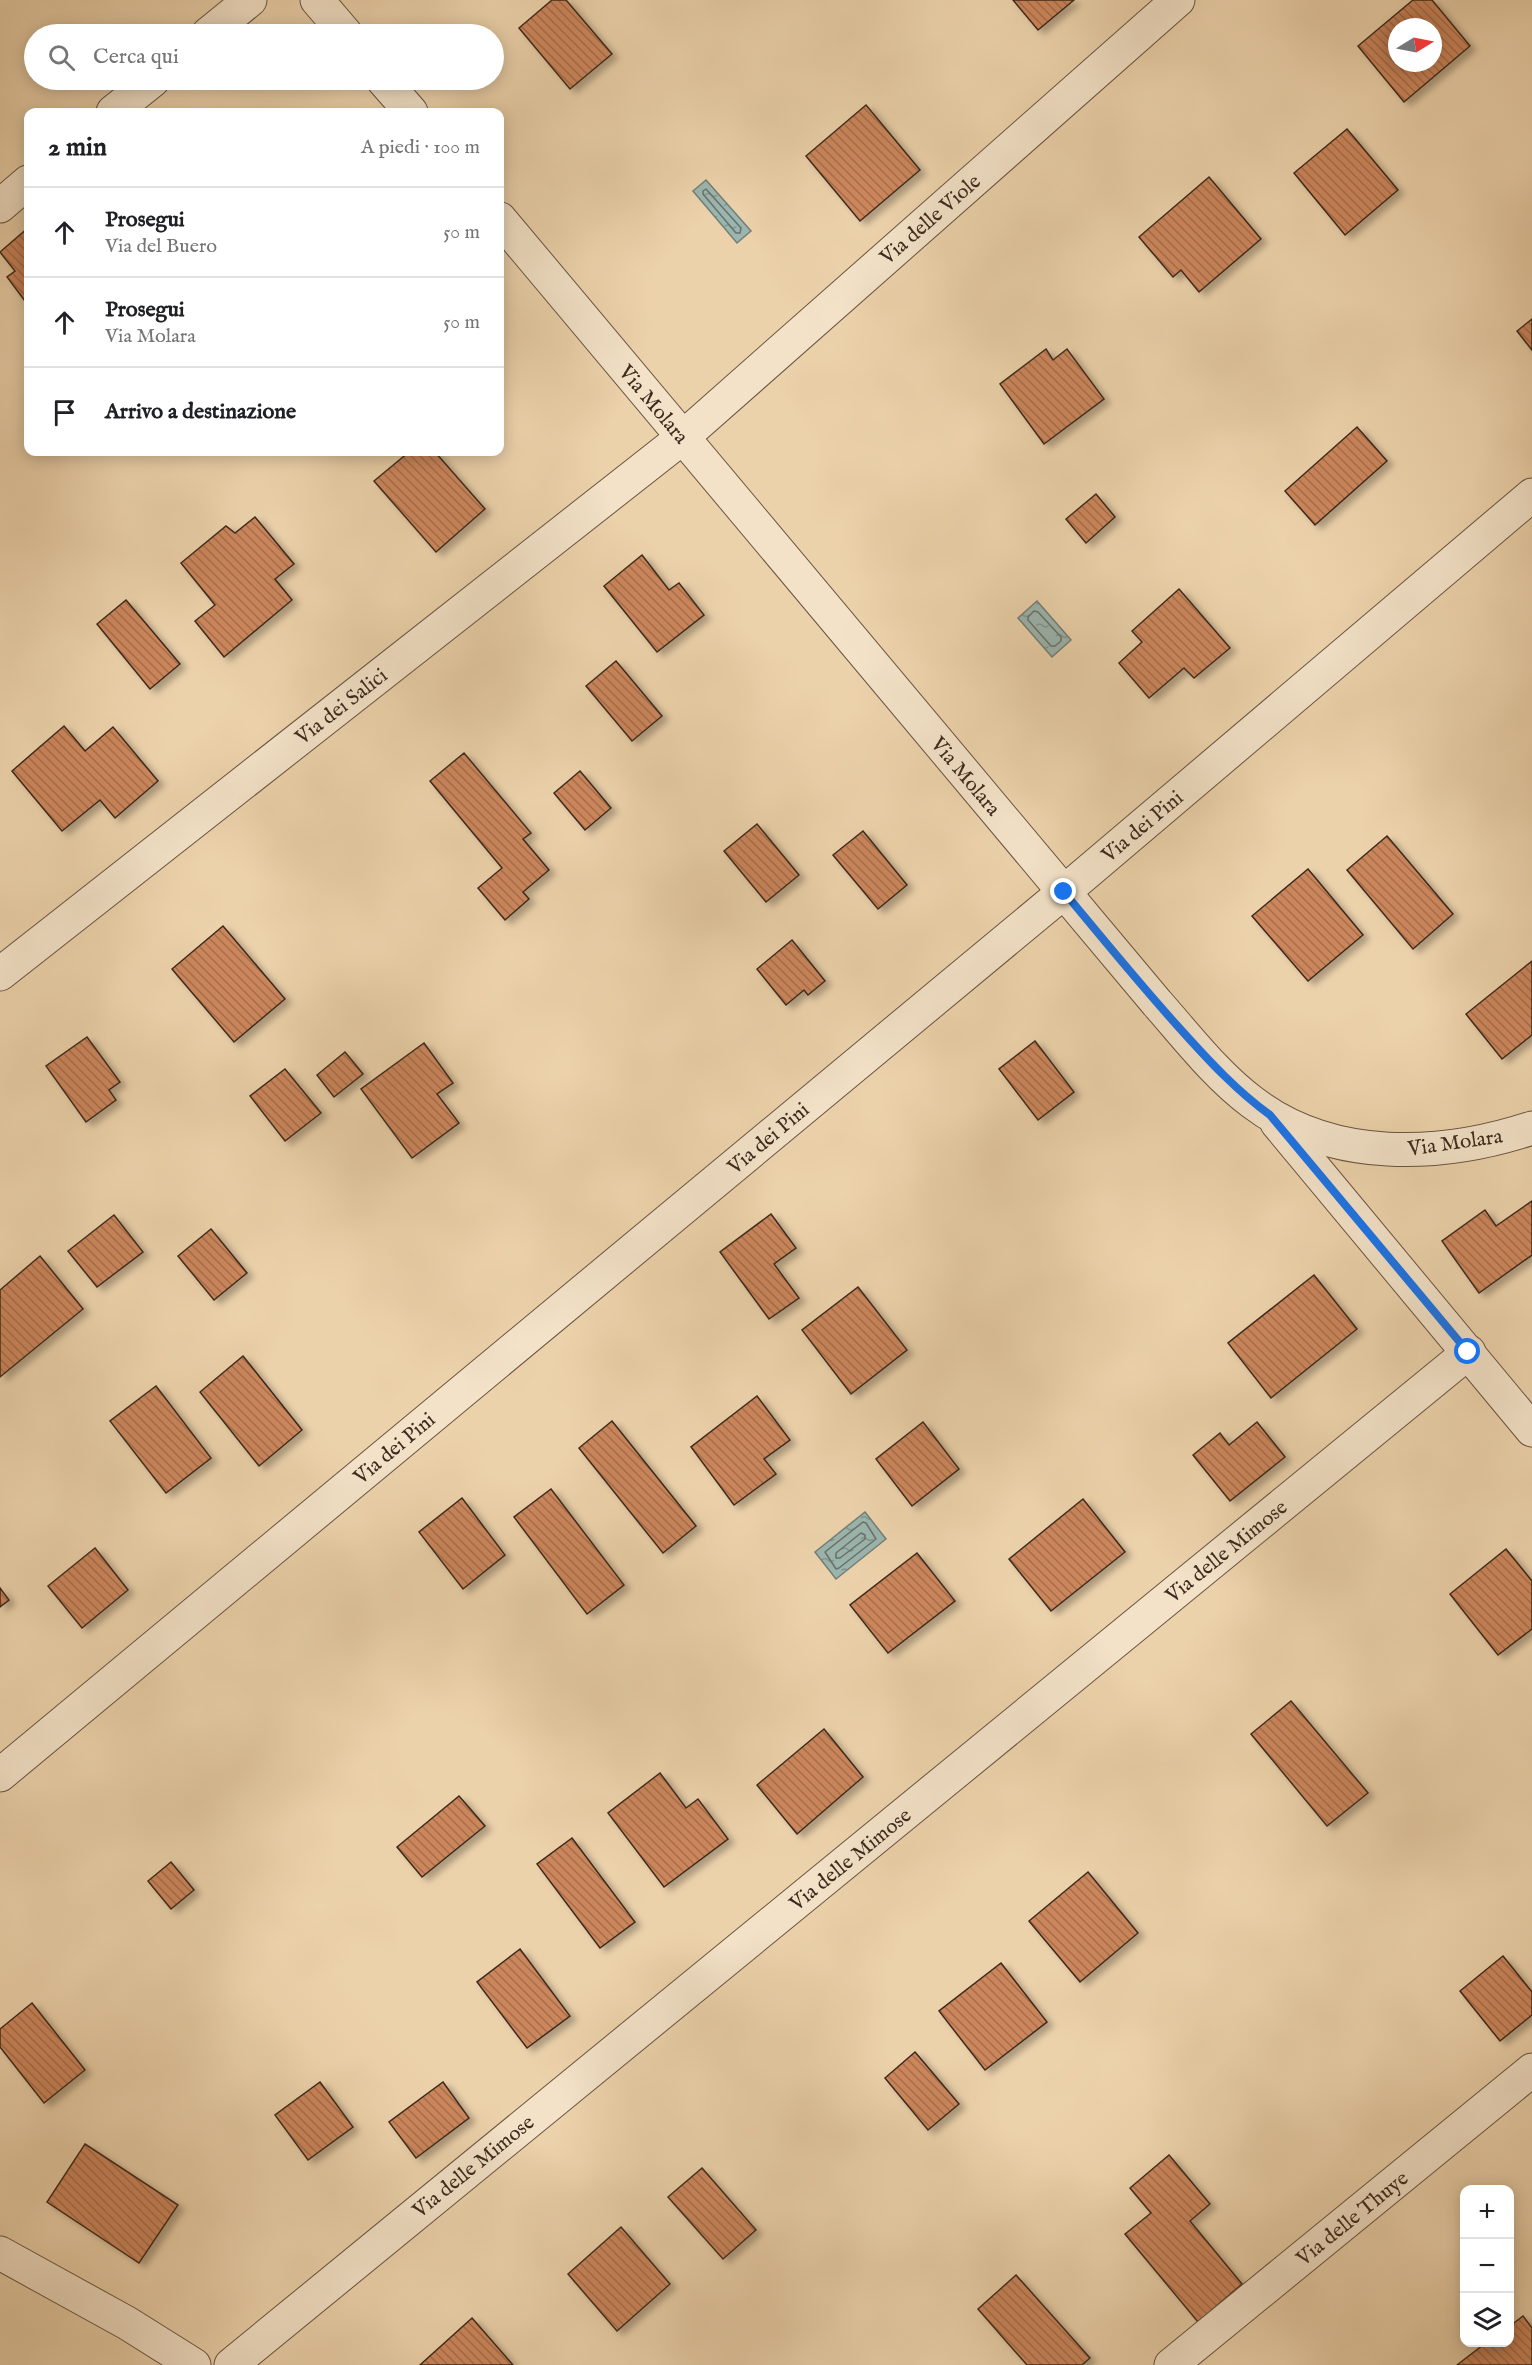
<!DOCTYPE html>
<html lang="it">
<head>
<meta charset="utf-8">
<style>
  body { margin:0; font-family:"IM FELL English",serif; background:#f6f6f6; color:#202124 }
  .controls { position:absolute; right:18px; bottom:18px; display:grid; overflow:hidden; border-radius:12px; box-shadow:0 3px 15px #0003 }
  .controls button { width:54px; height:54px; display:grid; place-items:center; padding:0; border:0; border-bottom:2px solid #e0e0e0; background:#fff; color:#202124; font:30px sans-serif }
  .compass { position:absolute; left:1388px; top:18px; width:54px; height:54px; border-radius:50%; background:#fff; box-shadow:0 3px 15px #0003; rotate:80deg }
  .stop { position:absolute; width:18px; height:18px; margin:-14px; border:4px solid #1a73e8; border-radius:50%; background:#fff }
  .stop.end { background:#1a73e8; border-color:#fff; box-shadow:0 2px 6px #0008 }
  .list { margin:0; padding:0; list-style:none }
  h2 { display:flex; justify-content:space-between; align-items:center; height:78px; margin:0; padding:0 24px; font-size:26px }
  h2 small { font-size:20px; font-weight:400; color:#757577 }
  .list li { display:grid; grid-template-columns:39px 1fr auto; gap:18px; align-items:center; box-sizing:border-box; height:90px; padding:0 24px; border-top:2px solid #e0e0e0 }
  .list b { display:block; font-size:22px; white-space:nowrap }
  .list p { margin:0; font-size:20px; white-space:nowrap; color:#757577 }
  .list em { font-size:20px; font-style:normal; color:#757577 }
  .icon { flex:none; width:33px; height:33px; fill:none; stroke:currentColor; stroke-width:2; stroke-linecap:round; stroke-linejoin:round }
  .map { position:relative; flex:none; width:1532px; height:2365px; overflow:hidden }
  .search { position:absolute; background:#fff; box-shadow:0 3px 15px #0003; left:24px; top:24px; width:480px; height:66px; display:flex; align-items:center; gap:15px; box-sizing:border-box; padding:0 21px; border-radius:33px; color:#757577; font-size:22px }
  .panel { position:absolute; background:#fff; box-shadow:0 3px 15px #0003; left:24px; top:108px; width:480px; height:348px; border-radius:12px }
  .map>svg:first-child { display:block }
</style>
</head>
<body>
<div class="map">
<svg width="1532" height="2365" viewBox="0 0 1532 2365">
  <defs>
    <pattern id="water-ripples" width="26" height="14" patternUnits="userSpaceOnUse" patternTransform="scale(1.5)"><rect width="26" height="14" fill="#9ab6b0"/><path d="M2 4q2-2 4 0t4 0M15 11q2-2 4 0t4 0" fill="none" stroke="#7f948f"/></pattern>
    <pattern id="building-back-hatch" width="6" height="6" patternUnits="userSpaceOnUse" patternTransform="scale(1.5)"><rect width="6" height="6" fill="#cc865b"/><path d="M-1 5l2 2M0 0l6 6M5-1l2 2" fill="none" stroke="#a76e4b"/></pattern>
    <filter id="shadow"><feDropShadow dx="6" dy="4" stdDeviation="3" flood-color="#0004"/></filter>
  </defs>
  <rect width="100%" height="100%" fill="#ecd2ab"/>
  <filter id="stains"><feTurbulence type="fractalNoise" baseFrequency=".00333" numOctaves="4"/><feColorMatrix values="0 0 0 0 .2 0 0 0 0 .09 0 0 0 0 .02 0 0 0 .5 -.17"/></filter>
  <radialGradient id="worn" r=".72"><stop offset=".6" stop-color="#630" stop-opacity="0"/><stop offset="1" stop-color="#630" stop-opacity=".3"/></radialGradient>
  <!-- water -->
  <g fill="url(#water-ripples)" stroke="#757e76" stroke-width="1.5">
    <path d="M706,180L751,231L737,243L693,191Z"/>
    <path d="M1037,601L1071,640L1052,657L1018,618Z"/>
    <path d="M865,1512L886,1539L836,1579L815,1552Z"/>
  </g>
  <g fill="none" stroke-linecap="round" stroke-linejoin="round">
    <!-- shore -->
    <g stroke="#6c7067" stroke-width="1.5">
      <path d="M706,189L741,228L740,233H736L703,194V191Z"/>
      <path d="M1034,611L1038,612L1061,637V641L1055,646H1051L1028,620V617Z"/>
      <path d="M863,1522L866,1523L876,1539L839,1568L836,1569L825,1552Z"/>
      <path d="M861,1533L865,1535V1539L840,1558H836V1553Z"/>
    </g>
  </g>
  <!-- building -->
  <g fill="url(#building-back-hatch)" stroke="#3d2a1e" stroke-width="1.5" fill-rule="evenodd" filter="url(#shadow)">
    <path d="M552,0H566L612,54L570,89L519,28Z"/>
    <path d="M1013,0H1074L1038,30Z"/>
    <path d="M1413,0H1432L1470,46L1404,102L1358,46ZM1397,27H1433V63H1397Z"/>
    <path d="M866,105L920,170L860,221L806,156Z"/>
    <path d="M1347,129L1398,190L1345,235L1294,173Z"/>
    <path d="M1209,177L1261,239L1199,292L1181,270L1173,277L1139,237Z"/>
    <path d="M28,228V305L7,277L15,271L0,252Z"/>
    <path d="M1532,319V350L1517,331Z"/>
    <path d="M1046,349L1053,360L1067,349L1104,399L1044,444L1000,384Z"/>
    <path d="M1357,427L1387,461L1315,525L1285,491Z"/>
    <path d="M409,452H435L485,509L436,552L374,481Z"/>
    <path d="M1096,494L1115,517L1086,543L1066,519Z"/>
    <path d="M255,517L294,564L275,579L292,600L224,657L195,621L215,605L181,563L226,526L235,533Z"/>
    <path d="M642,555L669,590L679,583L704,615L657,652L604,586Z"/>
    <path d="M1179,589L1230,648L1194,678L1184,668L1149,698L1119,663L1142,642L1132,631Z"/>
    <path d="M126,600L180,664L150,689L97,624Z"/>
    <path d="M616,661L662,716L632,741L586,686Z"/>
    <path d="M64,726L85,751L113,727L158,781L115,818L100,800L62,831L12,771Z"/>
    <path d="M464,753L531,833L523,839L549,870L523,892L529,899L505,920L478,888L502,868L430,781Z"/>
    <path d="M580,771L611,808L585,830L554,793Z"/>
    <path d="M757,824L799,875L766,902L724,851Z"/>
    <path d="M863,831L907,885L878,909L833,855Z"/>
    <path d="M1387,836L1453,914L1413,949L1347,870Z"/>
    <path d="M1308,869L1363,935L1308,981L1252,916Z"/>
    <path d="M223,926L285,999L234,1042L172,969Z"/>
    <path d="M792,940L825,981L808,995L804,990L786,1005L757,969Z"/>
    <path d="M1532,961V1035L1502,1059L1466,1014Z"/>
    <path d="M87,1037L120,1082L109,1090L116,1100L86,1122L46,1066Z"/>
    <path d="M1035,1041L1074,1092L1038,1120L999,1069Z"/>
    <path d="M424,1043L453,1083L437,1094L459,1123L412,1158L361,1089Z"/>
    <path d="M345,1052L363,1074L334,1097L317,1075Z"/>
    <path d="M285,1069L321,1113L285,1141L250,1096Z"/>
    <path d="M1532,1201V1255L1479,1293L1442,1241L1485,1210L1496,1226Z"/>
    <path d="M771,1214L796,1248L774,1264L799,1298L769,1319L720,1252Z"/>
    <path d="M114,1215L143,1252L97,1287L68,1251Z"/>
    <path d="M211,1229L247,1273L214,1300L178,1256Z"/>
    <path d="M40,1256L83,1309L0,1377V1290Z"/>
    <path d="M1314,1275L1357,1329L1271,1398L1228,1343Z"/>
    <path d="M858,1287L907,1350L851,1394L802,1330Z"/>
    <path d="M243,1356L302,1430L259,1466L200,1392Z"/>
    <path d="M156,1386L211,1458L166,1493L110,1421Z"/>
    <path d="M757,1396L790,1440L764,1459L776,1474L734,1505L691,1447Z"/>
    <path d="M612,1421L696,1526L663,1553L579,1448Z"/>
    <path d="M923,1422L959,1469L912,1506L876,1459Z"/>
    <path d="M1257,1422L1285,1457L1230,1501L1193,1455L1220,1433L1229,1445Z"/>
    <path d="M551,1489L624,1585L587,1614L514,1517Z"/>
    <path d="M462,1498L505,1555L463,1589L419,1532Z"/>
    <path d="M1083,1499L1125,1552L1051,1611L1009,1559Z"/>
    <path d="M95,1548L128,1590L82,1628L48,1586Z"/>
    <path d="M1506,1549L1532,1581V1629L1498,1655L1450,1594Z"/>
    <path d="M917,1553L955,1601L888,1653L850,1605Z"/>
    <path d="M0,1588L9,1600L0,1607Z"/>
    <path d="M1291,1701L1368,1793L1327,1826L1251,1734Z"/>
    <path d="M824,1729L863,1777L797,1834L757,1785Z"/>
    <path d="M660,1773L686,1808L698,1799L728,1839L664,1887L608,1813Z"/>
    <path d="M459,1796L485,1826L422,1877L397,1847Z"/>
    <path d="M572,1838L635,1922L600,1948L537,1864Z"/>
    <path d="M171,1862L194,1890L171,1909L148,1881Z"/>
    <path d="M1088,1872L1138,1933L1080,1982L1029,1921Z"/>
    <path d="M520,1949L570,2016L527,2048L477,1982Z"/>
    <path d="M1503,1956L1532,1992V2015L1500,2041L1460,1991Z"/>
    <path d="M1001,1963L1047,2022L985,2070L939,2011Z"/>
    <path d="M32,2003L85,2070L44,2103L0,2047V2029Z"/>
    <path d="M915,2052L959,2104L928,2130L885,2078Z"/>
    <path d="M320,2082L353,2127L308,2160L275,2115Z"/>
    <path d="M443,2082L469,2118L416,2158L389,2122Z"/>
    <path d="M85,2144L178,2205L139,2263L47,2202Z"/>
    <path d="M1169,2155L1210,2204L1190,2221L1242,2284L1198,2322L1125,2234L1151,2213L1130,2188Z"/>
    <path d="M702,2168L756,2230L723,2259L668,2197Z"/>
    <path d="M621,2227L670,2284L617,2331L568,2274Z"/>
    <path d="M1016,2275L1090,2358L1082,2365H1027L978,2309Z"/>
    <path d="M1523,2316L1532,2328V2365H1457L1487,2342H1510V2326Z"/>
    <path d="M472,2318L513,2365H420Z"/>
  </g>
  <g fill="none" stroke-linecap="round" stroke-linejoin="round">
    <defs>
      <g id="minor">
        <path d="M317,0L346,34"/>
        <path d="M208,34L250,0"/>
        <path d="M383,80L411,112"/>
        <path d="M113,112L153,80"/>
        <path d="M0,206L28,182"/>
        <path d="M500,219L1157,1003C1187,1037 1216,1075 1252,1102C1332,1163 1441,1158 1532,1128"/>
        <path d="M0,974L682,438L1178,0"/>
        <path d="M1277,1123L1532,1430"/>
        <path d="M0,1775L1064,892L1532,495"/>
        <path d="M0,2253L127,2323L194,2365"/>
        <path d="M231,2365L1469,1352"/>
        <path d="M1171,2365L1532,2070"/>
      </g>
    </defs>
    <!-- minor casing -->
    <use href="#minor" stroke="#695441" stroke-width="35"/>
    <!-- minor -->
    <use href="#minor" stroke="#f3e2c8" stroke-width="33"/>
  </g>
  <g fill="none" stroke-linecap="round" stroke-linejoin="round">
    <!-- route -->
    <path stroke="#1a73e8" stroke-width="8" d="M1064,892C1103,939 1142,987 1183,1032C1210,1062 1237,1091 1270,1115L1468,1352"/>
  </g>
  <g text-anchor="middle" stroke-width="4.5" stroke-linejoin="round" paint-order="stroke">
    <!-- street labels -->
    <g font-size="21" fill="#3d2a1e" stroke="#f3e2c8">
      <text transform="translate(930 219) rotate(-41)" y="7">Via delle Viole</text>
      <text transform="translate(654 404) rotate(50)" y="7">Via Molara</text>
      <text transform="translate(341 706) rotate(-38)" y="7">Via dei Salici</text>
      <text transform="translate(966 776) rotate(50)" y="7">Via Molara</text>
      <text transform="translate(1142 826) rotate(-40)" y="7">Via dei Pini</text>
      <text transform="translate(768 1138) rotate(-40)" y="7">Via dei Pini</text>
      <text transform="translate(1455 1142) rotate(-8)" y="7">Via Molara</text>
      <text transform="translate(394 1448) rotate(-40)" y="7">Via dei Pini</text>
      <text transform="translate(1226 1551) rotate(-39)" y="7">Via delle Mimose</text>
      <text transform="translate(850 1859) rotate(-39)" y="7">Via delle Mimose</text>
      <text transform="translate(473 2166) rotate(-39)" y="7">Via delle Mimose</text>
      <text transform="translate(1352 2218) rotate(-39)" y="7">Via delle Thuye</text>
    </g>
  </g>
  <rect width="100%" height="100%" filter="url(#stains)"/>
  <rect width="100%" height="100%" fill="url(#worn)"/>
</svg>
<div class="controls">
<button>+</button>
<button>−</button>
<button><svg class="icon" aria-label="layers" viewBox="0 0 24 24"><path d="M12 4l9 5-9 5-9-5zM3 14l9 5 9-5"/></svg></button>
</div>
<svg class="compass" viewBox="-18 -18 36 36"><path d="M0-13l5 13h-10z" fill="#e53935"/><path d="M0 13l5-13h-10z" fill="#757577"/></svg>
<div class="stop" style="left:1468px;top:1352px"></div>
<div class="stop end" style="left:1064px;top:892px"></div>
<div class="search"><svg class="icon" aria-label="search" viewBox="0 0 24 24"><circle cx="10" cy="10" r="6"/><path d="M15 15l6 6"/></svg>Cerca qui</div>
<section class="panel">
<h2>2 min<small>A piedi · 100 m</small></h2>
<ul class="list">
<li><svg class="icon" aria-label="ahead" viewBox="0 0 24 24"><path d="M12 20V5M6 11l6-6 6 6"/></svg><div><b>Prosegui</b><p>Via del Buero</p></div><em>50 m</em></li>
<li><svg class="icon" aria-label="ahead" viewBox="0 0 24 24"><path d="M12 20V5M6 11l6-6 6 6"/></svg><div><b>Prosegui</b><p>Via Molara</p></div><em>50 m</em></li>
<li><svg class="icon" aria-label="arrive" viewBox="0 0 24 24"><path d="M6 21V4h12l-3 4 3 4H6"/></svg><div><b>Arrivo a destinazione</b></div></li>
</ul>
</section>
</div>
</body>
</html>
